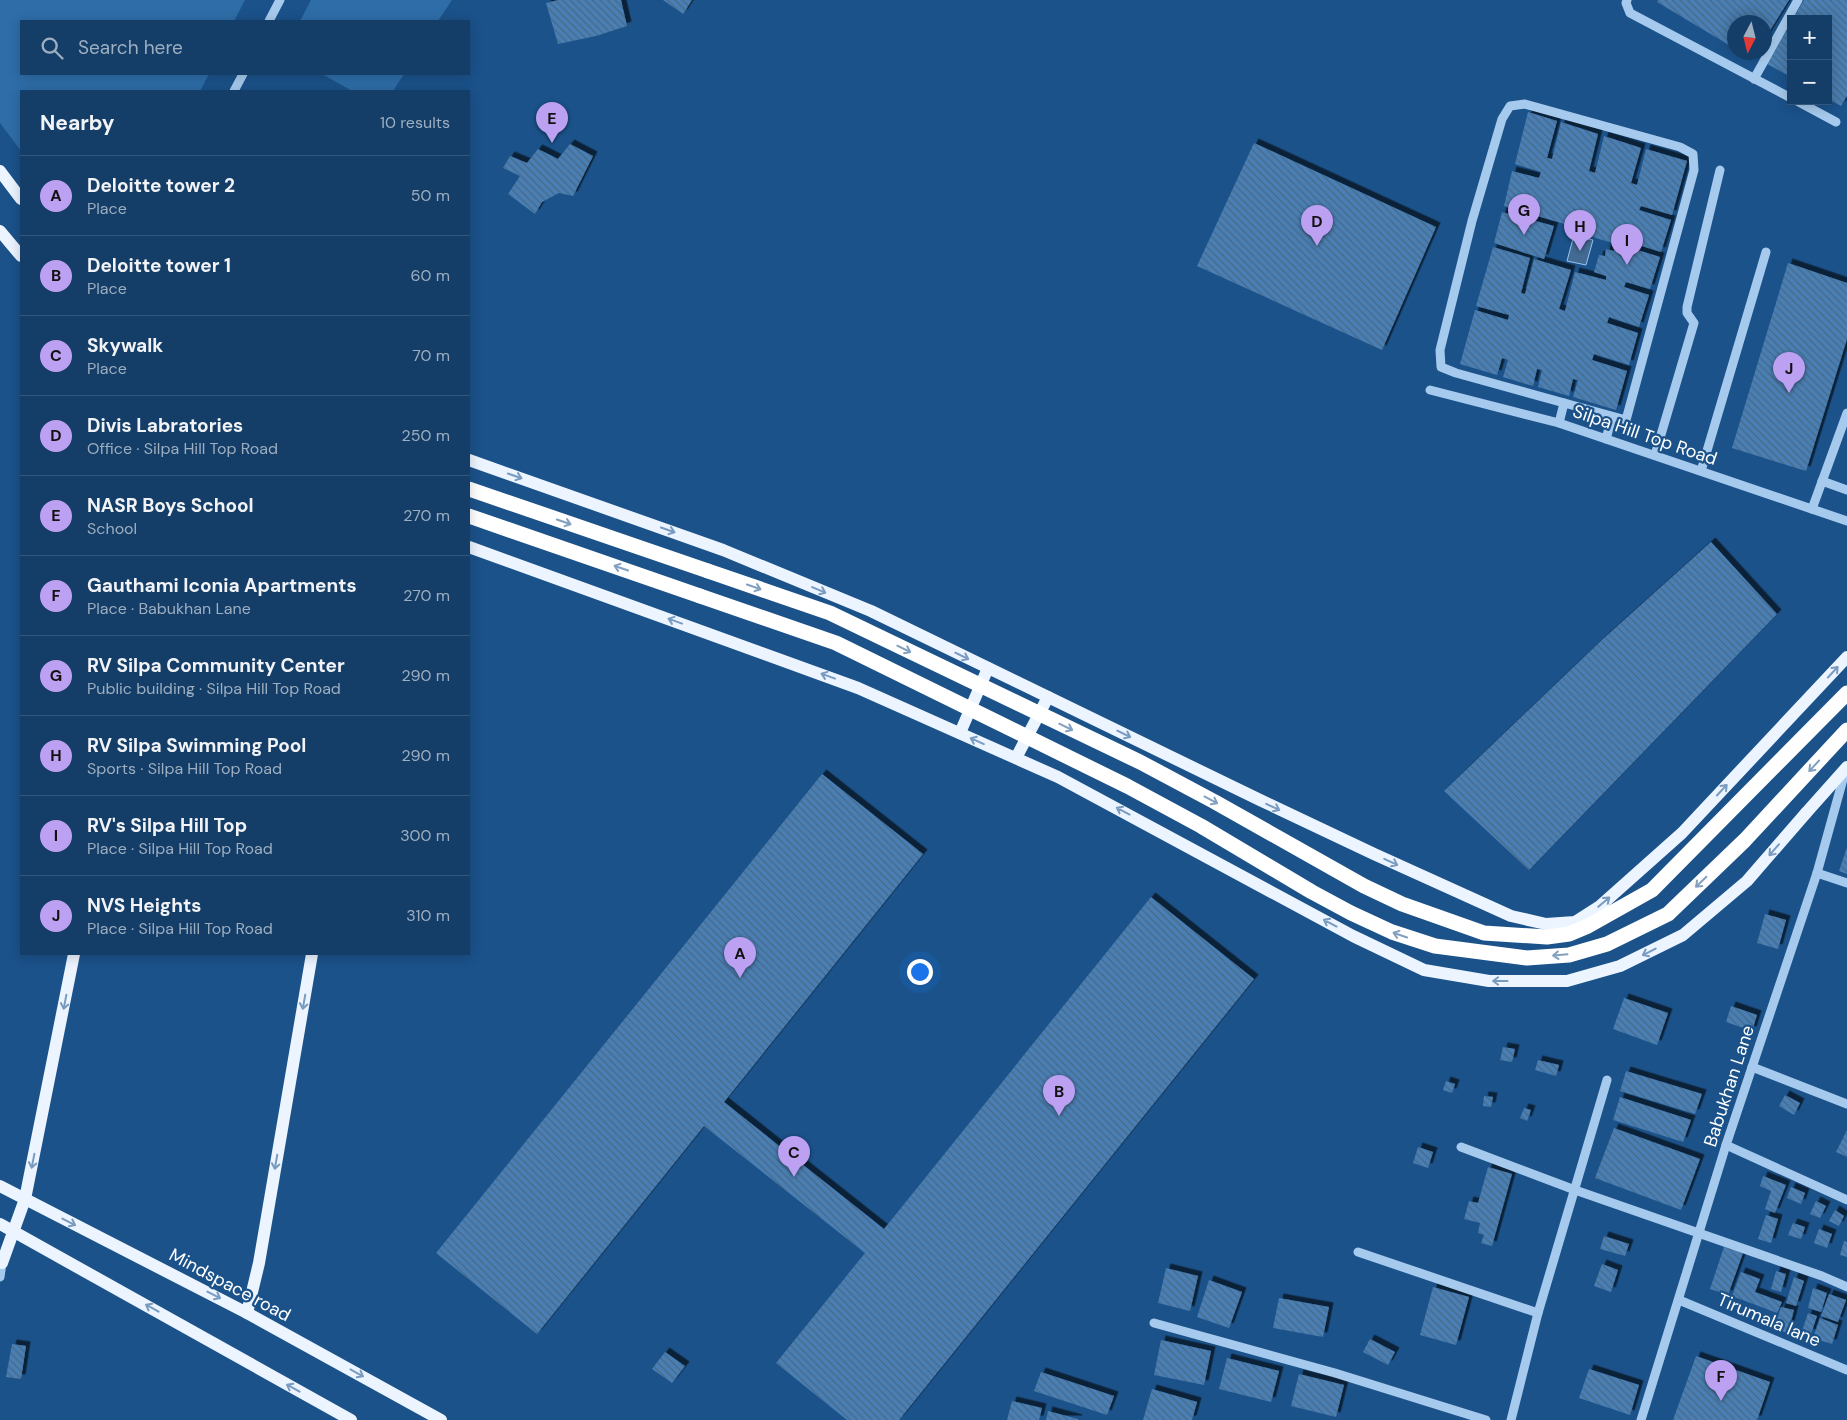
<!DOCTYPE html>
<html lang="en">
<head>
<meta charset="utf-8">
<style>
  body { margin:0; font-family:"DM Sans",sans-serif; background:#1d456e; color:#f1f3f6 }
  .controls { position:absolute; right:15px; top:15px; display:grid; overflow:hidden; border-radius:0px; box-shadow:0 2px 12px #0003 }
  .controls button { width:45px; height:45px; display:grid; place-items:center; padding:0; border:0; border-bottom:1px solid #33577c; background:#143e68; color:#f1f3f6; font:25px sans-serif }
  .compass { position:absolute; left:1727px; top:15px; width:45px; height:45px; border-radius:50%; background:#143e68; box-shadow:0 2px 12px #0003; rotate:187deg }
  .you { position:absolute; left:919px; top:971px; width:18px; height:18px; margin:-12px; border:4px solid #fff; border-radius:50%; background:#1a73e8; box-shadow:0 0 0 8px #1a73e833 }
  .badge { display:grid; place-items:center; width:32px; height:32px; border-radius:50%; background:#bca0f2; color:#111; font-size:16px; font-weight:700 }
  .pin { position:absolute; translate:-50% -41px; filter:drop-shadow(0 1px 2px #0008) }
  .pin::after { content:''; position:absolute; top:26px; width:18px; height:15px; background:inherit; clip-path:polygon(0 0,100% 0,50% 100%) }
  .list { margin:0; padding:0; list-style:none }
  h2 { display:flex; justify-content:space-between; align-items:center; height:65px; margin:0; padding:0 20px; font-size:21px }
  h2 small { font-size:16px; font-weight:400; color:#9daec0 }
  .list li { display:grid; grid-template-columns:32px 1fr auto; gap:15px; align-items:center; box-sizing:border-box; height:80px; padding:0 20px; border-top:1px solid #33577c }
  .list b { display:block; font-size:19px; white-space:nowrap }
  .list p { margin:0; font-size:16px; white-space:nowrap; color:#9daec0 }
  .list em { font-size:16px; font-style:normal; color:#9daec0 }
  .icon { flex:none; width:28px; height:28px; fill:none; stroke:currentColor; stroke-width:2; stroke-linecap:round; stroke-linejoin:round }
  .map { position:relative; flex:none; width:1847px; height:1420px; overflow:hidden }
  .search { position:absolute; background:#143e68; box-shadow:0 2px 12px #0003; left:20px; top:20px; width:450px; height:55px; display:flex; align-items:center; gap:12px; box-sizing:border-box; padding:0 18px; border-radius:0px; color:#9daec0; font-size:19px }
  .panel { position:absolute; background:#143e68; box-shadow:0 2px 12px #0003; left:20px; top:90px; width:450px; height:865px; border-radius:0px }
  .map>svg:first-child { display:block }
</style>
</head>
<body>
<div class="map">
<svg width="1847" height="1420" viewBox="0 0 1847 1420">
  <defs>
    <pattern id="building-back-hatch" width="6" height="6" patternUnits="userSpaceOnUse" patternTransform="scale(1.25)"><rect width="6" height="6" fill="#487fb4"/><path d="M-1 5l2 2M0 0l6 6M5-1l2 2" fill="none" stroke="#4a6885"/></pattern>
    <filter id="shadow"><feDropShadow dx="4.5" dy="-4.5" stdDeviation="0" flood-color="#0009"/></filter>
  </defs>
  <rect width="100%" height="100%" fill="#1b528a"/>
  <!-- grass -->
  <g fill="#2e6da8">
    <path d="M0,0H245L234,21H21V74H209L200,91H21V151L0,123Z"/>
    <path d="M311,0H452L438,21H300Z"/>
    <path d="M322,74H404L393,91H352Z"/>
  </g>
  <!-- water -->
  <path fill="#426a92" stroke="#98c6ef" d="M1574,235L1593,240L1586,265L1567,261Z"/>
  <!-- building -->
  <g fill="url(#building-back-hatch)" filter="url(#shadow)">
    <path d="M558,0H621L627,26L596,36L558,44L546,3Z"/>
    <path d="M663,0H692L683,14Z"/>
    <path d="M1658,0H1789L1764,40V22H1734V48L1657,2Z"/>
    <path d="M1804,0H1847V96L1841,106L1828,99V19H1793Z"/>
    <path d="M1791,23V77L1767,64Z"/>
    <path d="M1528,112L1557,121L1547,158L1552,159L1561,122L1598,134L1589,171L1595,173L1604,136L1641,148L1631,183L1637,185L1646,149L1687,161L1672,215L1641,206L1639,210L1671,220L1661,252L1629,242L1628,247L1660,257L1650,289L1626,282L1624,287L1649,295L1639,327L1609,317L1607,323L1638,333L1629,365L1594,354L1592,360L1627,371L1616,410L1573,397L1578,380L1573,379L1569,396L1538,387L1542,370L1537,369L1533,386L1503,377L1508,360L1502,358L1497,375L1460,364L1475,310L1508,320L1509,315L1476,306L1493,247L1530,258L1521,293L1525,294L1534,259L1571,270L1559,309L1565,311L1575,272L1606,280V276L1594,272L1599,255L1605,256L1606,249L1614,251L1616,244L1582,234L1586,217L1581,215L1578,228L1504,206L1512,171L1539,178L1541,172L1515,164Z"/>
    <path d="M1254,143L1436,227L1382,350L1197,266Z"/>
    <path d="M570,144L593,156L573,196L559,193L542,202L535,214L508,194L520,176L503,168L510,156L527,163L538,149L558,159Z"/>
    <path d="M1502,212L1554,226L1544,259L1494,243Z"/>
    <path d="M1788,263L1847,283V339L1806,471L1732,448Z"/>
    <path d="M1711,542L1777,614L1529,870L1444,791L1603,639Z"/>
    <path d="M822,774L923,854L724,1102L884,1229L1151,897L1254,979L899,1420H847L776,1363L865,1253L704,1126L537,1334L436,1253Z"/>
    <path d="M1847,847V874L1839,871Z"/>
    <path d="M1765,914L1786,920L1778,949L1757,943Z"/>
    <path d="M1624,998L1668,1013L1657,1045L1613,1029Z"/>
    <path d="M1731,1006L1757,1015L1752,1031L1726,1022Z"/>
    <path d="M1503,1047L1515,1049L1512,1062L1500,1060Z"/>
    <path d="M1538,1060L1559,1065L1556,1076L1535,1070Z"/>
    <path d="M1626,1071L1702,1094L1695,1114L1620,1091Z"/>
    <path d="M1446,1081L1455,1084L1452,1093L1443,1090Z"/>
    <path d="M1785,1095L1800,1103L1794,1115L1779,1106Z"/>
    <path d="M1484,1096L1493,1097L1491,1107L1483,1106Z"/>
    <path d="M1620,1097L1691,1120L1683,1142L1613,1120Z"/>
    <path d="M1524,1108L1531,1110L1527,1121L1520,1118Z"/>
    <path d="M1614,1128L1700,1159L1681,1210L1595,1178Z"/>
    <path d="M1847,1130V1157L1836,1152Z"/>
    <path d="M1418,1147L1433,1152L1428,1168L1413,1163Z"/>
    <path d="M1488,1167L1512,1174L1492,1246L1481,1243L1484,1235L1478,1233L1480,1223L1464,1219L1469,1201L1478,1203Z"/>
    <path d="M1763,1176L1786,1185L1775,1213L1765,1209L1771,1191L1760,1186Z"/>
    <path d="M1791,1187L1805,1193L1801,1204L1787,1198Z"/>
    <path d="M1816,1201L1826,1206L1820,1218L1810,1214Z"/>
    <path d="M1835,1210L1844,1216L1839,1226L1829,1221Z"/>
    <path d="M1766,1215L1778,1219L1771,1243L1758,1239Z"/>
    <path d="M1793,1223L1805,1227L1801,1239L1788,1235Z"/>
    <path d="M1819,1229L1832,1234L1827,1248L1814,1243Z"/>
    <path d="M1604,1236L1629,1244L1625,1256L1600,1249Z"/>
    <path d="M1844,1241L1847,1242V1257L1840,1255Z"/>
    <path d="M1724,1247L1743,1253L1728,1295L1710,1289Z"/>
    <path d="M1602,1264L1618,1270L1611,1292L1594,1286Z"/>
    <path d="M1166,1268L1198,1276L1190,1311L1158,1303Z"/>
    <path d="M1776,1271L1786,1274L1781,1292L1771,1289Z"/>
    <path d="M1741,1272L1760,1279L1755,1292L1782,1302L1777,1313L1732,1296Z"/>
    <path d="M1794,1277L1804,1281L1796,1306L1786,1303Z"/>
    <path d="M1209,1280L1242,1292L1229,1328L1197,1317Z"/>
    <path d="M1433,1287L1469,1297L1456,1345L1420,1335Z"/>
    <path d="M1813,1288L1827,1293L1821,1312L1808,1308Z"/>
    <path d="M1829,1294L1846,1300L1838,1322L1821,1316Z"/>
    <path d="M1279,1298L1329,1307L1323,1337L1273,1328Z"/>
    <path d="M1781,1307L1794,1310L1788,1333L1774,1329Z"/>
    <path d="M1808,1313L1817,1316L1811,1334L1802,1331Z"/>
    <path d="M1820,1318L1838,1325L1832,1344L1813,1338Z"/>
    <path d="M1370,1339L1395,1352L1388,1365L1363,1352Z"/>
    <path d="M1161,1340L1211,1351L1204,1385L1154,1375Z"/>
    <path d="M12,1344L26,1346L21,1379L6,1377Z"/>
    <path d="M665,1352L685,1366L672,1383L652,1369Z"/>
    <path d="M1696,1356L1770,1382L1757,1420H1673Z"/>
    <path d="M1227,1358L1279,1371L1271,1402L1219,1389Z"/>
    <path d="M1589,1369L1639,1385L1630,1415L1579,1398Z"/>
    <path d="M1041,1372L1114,1396L1107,1415L1034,1391Z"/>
    <path d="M1299,1374L1344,1385L1336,1417L1291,1406Z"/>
    <path d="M1152,1389L1197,1402L1192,1420H1143Z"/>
    <path d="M1012,1401L1042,1408L1039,1420H1007Z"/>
    <path d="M1048,1411L1078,1419V1420H1046Z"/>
  </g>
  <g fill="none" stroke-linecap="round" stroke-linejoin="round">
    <!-- minor -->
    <g stroke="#a6caed" stroke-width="9">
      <path d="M1627,0L1626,3L1630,13L1791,98"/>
      <path d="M269,21L280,0"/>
      <path d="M1754,79L1798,0"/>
      <path d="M234,91L243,74"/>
      <path d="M1797,101L1836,122"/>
      <path d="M1525,104L1680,147L1693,154L1694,170L1626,420L1456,373L1441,367L1440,350L1472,221L1502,119L1510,106Z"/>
      <path d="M1430,390L1559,423L1847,521"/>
      <path d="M1559,423L1564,403"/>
      <path d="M1606,439L1612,417"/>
      <path d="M1655,455L1694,323L1687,313V307L1720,170"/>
      <path d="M1701,471L1766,252"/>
      <path d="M1822,481L1847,490"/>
      <path d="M1812,509L1847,413"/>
      <path d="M1817,873L1847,883"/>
      <path d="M1752,1067L1847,1104"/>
      <path d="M1726,1145L1847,1200"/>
      <path d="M1461,1147L1575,1190L1822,1276L1847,1287"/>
      <path d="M1358,1252L1538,1313"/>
      <path d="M0,1277L2,1263"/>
      <path d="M1679,1300L1847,1370"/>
      <path d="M1154,1323L1335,1373L1486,1420"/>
      <path d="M1511,1420L1538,1313L1607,1080"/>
      <path d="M1641,1420L1726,1145L1817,873L1845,772"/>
    </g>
    <!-- major -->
    <g stroke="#ebf4ff" stroke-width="12">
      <path d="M0,171L21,199"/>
      <path d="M0,231L21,256"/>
      <path d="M469,460L723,550L871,611L1260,800L1374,854L1511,916L1546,924L1575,922L1600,906L1682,833L1847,657"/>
      <path d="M469,547L858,688L1058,777L1353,936L1424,970L1489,981H1567L1620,966L1683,935L1747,881L1806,813"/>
      <path d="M960,733L988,668"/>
      <path d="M1016,758L1048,697"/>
      <path d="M0,1186L247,1313L441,1420"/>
      <path d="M0,1224L351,1420"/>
      <path d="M0,1262L2,1263L25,1199L74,954"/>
      <path d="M247,1313L259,1263L312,954"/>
    </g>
    <!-- highway -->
    <g stroke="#fff" stroke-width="15">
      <path d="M469,489L708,571"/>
      <path d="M469,516L700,596"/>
    </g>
    <!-- major-bridge -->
    <path stroke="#ebf4ff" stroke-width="12" d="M1806,813L1847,767"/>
    <!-- highway-bridge -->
    <g stroke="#fff" stroke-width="15">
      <path d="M708,571L830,613L1140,762L1215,802L1364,886L1402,904L1484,933L1547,937L1569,934L1588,926L1652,890L1847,693"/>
      <path d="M700,596L836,643L1127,786L1201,826L1312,892L1351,913L1392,932L1435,946L1527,958L1569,955L1607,944L1668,914L1745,840L1847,730"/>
    </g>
  </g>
  <!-- one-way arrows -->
  <defs><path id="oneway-shaft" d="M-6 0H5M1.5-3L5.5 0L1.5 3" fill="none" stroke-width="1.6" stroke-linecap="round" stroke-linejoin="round" transform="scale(1.25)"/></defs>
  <g stroke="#799bbf">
    <use href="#oneway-shaft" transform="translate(515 476) rotate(19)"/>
    <use href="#oneway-shaft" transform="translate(668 530) rotate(19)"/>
    <use href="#oneway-shaft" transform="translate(819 590) rotate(23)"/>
    <use href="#oneway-shaft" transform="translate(675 621) rotate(-160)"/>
    <use href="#oneway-shaft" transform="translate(962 656) rotate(26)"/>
    <use href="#oneway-shaft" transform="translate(1833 672) rotate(-47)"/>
    <use href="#oneway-shaft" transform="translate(828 676) rotate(-160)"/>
    <use href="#oneway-shaft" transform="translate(1124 734) rotate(26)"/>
    <use href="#oneway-shaft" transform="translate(977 741) rotate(-156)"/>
    <use href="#oneway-shaft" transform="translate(1722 790) rotate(-47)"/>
    <use href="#oneway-shaft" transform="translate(1273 807) rotate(25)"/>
    <use href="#oneway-shaft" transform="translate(1123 811) rotate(-152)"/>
    <use href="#oneway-shaft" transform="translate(1774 850) rotate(131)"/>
    <use href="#oneway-shaft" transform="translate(1391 862) rotate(25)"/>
    <use href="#oneway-shaft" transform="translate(1604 902) rotate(-40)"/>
    <use href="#oneway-shaft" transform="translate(1330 923) rotate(-152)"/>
    <use href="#oneway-shaft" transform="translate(1649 952) rotate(153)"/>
    <use href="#oneway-shaft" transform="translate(1500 981) rotate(-180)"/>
    <use href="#oneway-shaft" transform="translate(65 1002) rotate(101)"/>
    <use href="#oneway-shaft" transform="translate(304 1002) rotate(100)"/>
    <use href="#oneway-shaft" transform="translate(33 1161) rotate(101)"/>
    <use href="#oneway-shaft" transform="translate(276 1162) rotate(100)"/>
    <use href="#oneway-shaft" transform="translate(69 1222) rotate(27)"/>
    <use href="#oneway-shaft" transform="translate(214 1295) rotate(27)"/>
    <use href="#oneway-shaft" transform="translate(152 1308) rotate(-151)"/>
    <use href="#oneway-shaft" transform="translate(357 1373) rotate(29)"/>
    <use href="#oneway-shaft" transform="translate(293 1388) rotate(-151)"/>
  </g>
  <g stroke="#82a0bf">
    <use href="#oneway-shaft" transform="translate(564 522) rotate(19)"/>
    <use href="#oneway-shaft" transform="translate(621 568) rotate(-161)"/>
    <use href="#oneway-shaft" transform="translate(754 587) rotate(19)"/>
    <use href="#oneway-shaft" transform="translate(904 649) rotate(26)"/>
    <use href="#oneway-shaft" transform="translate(1066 727) rotate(26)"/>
    <use href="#oneway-shaft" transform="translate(1814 766) rotate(133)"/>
    <use href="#oneway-shaft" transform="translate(1211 800) rotate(28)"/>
    <use href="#oneway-shaft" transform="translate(1701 882) rotate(136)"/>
    <use href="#oneway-shaft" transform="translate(1400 935) rotate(-161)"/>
    <use href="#oneway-shaft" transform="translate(1560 955) rotate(175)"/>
  </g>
  <g text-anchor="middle" stroke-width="4.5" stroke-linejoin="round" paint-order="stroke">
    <!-- street labels -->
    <g font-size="18" fill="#fff" stroke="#1b528a">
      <text transform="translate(1645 435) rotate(19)" y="6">Silpa Hill Top Road</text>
      <text transform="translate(1729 1086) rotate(-72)" y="6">Babukhan Lane</text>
      <text transform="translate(230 1285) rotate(28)" y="6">Mindspace road</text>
      <text transform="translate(1769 1320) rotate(23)" y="6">Tirumala lane</text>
    </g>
  </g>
</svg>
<div class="controls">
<button>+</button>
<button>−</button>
</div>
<svg class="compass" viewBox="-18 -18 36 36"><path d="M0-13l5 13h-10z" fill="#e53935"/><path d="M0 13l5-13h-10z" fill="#9daec0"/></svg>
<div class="you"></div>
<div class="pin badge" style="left:740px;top:978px">A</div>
<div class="pin badge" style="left:1059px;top:1116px">B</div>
<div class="pin badge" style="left:794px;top:1177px">C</div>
<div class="pin badge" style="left:1317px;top:246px">D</div>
<div class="pin badge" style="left:552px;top:143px">E</div>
<div class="pin badge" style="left:1721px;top:1401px">F</div>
<div class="pin badge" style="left:1524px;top:235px">G</div>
<div class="pin badge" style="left:1580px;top:251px">H</div>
<div class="pin badge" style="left:1627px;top:265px">I</div>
<div class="pin badge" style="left:1789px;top:393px">J</div>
<div class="search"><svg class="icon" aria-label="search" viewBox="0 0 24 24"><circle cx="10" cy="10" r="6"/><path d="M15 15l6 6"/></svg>Search here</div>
<section class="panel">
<h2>Nearby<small>10 results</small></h2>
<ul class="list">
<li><span class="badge">A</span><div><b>Deloitte tower 2</b><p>Place</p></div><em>50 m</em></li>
<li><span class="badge">B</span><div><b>Deloitte tower 1</b><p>Place</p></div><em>60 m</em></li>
<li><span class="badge">C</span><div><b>Skywalk</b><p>Place</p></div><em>70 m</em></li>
<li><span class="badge">D</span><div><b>Divis Labratories</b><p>Office · Silpa Hill Top Road</p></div><em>250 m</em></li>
<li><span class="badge">E</span><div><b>NASR Boys School</b><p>School</p></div><em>270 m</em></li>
<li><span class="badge">F</span><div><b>Gauthami Iconia Apartments</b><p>Place · Babukhan Lane</p></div><em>270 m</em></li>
<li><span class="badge">G</span><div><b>RV Silpa Community Center</b><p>Public building · Silpa Hill Top Road</p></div><em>290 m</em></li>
<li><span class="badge">H</span><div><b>RV Silpa Swimming Pool</b><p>Sports · Silpa Hill Top Road</p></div><em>290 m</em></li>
<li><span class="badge">I</span><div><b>RV's Silpa Hill Top</b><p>Place · Silpa Hill Top Road</p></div><em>300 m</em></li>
<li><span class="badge">J</span><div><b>NVS Heights</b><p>Place · Silpa Hill Top Road</p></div><em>310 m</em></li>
</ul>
</section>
</div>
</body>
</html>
